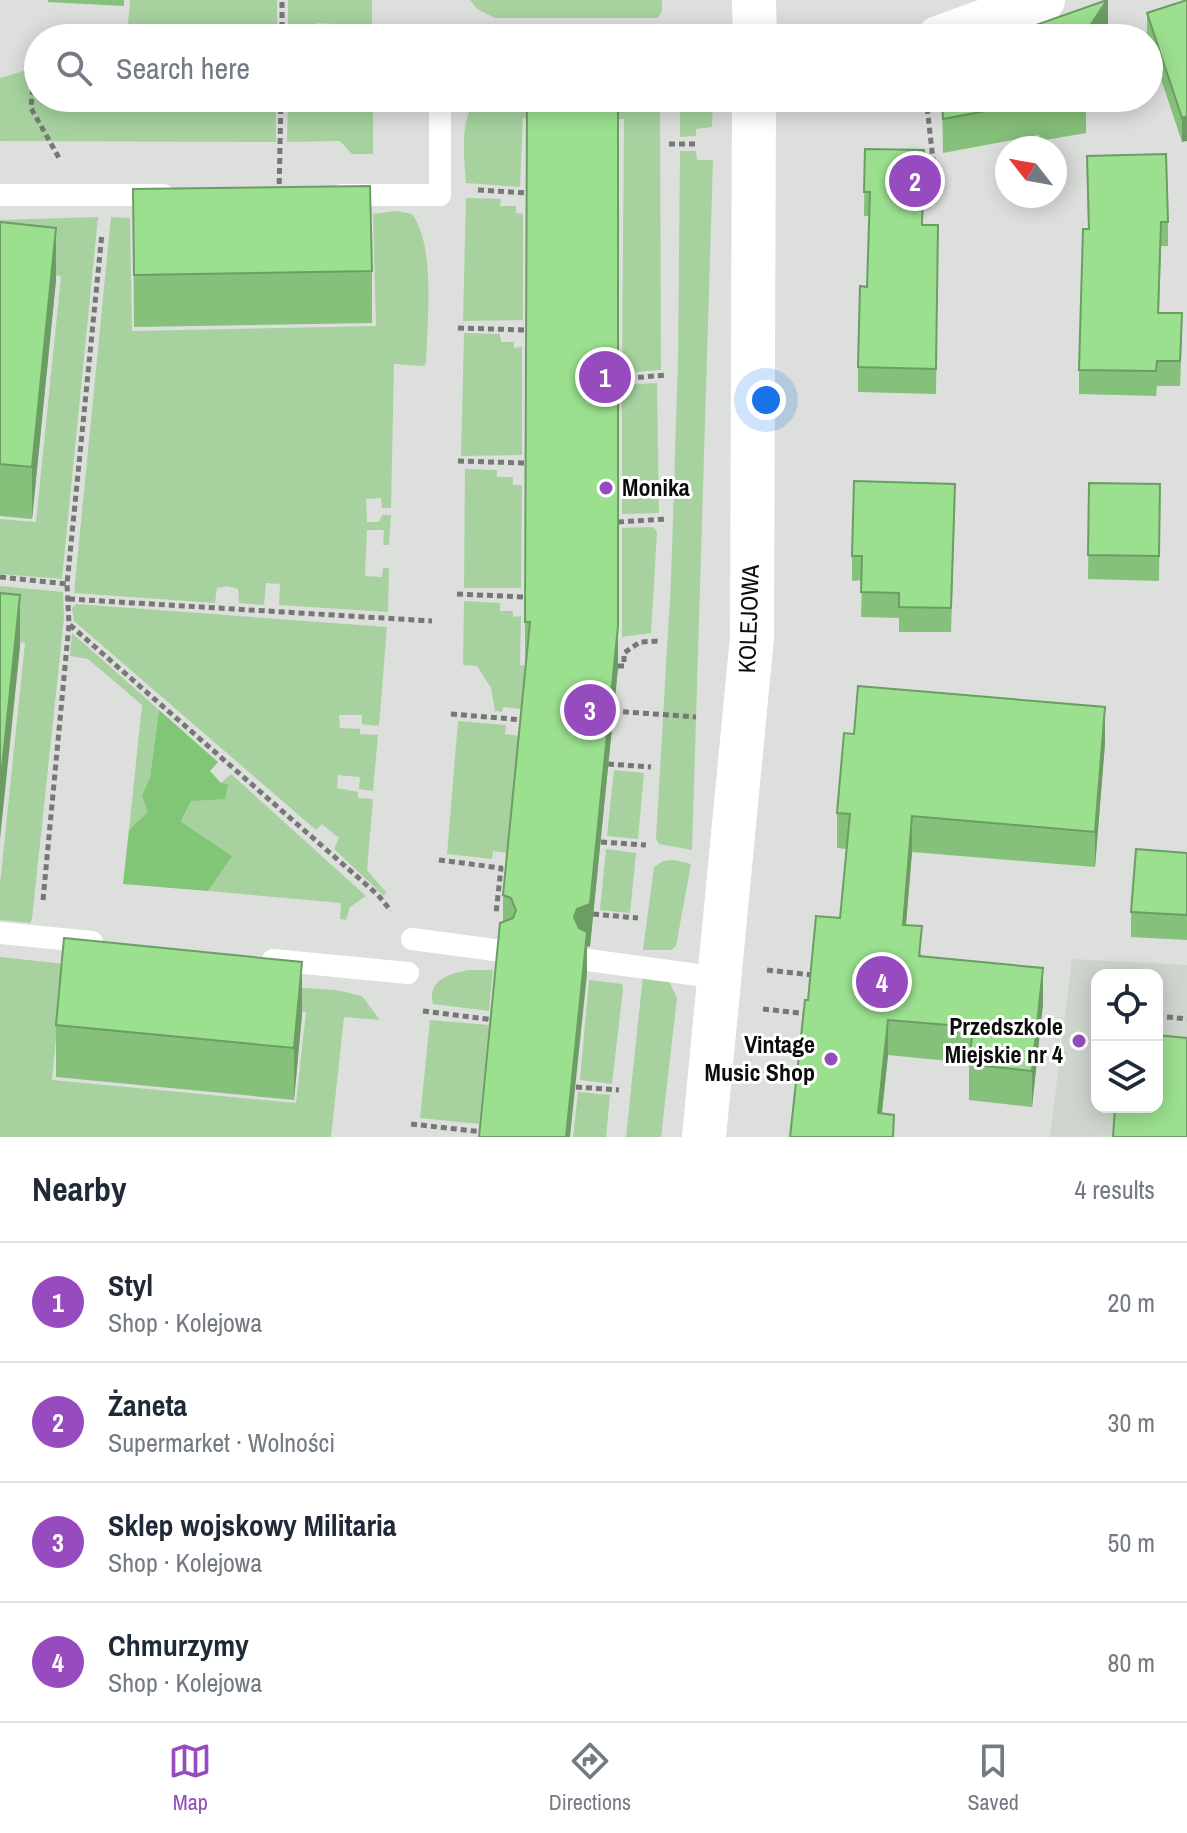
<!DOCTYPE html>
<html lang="en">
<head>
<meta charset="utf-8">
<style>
  body { margin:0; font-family:"Archivo Narrow",sans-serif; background:#f2f2f3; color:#1f2937 }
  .controls { position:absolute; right:24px; bottom:24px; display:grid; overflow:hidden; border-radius:16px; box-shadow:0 4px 20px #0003 }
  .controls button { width:72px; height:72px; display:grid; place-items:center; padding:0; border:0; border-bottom:2px solid #e0e1e3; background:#fff; color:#1f2937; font:40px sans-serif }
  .compass { position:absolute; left:995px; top:136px; width:72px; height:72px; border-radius:50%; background:#fff; box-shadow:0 4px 20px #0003; rotate:301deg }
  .you { position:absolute; left:766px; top:400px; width:28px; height:28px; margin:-20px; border:6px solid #fff; border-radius:50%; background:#1a73e8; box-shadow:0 0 0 12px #1a73e833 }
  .badge { display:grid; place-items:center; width:52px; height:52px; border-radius:50%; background:#964cbe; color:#fff; font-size:26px; font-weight:700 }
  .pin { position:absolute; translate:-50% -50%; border:4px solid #fff; box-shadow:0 2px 8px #0006 }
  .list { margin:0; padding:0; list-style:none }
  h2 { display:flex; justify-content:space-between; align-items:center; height:104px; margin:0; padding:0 32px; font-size:34px }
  h2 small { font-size:26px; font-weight:400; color:#747a83 }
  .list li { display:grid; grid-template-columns:52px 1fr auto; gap:24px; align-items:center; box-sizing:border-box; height:120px; padding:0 32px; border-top:2px solid #e0e1e3 }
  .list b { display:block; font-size:30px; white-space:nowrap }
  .list p { margin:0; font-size:26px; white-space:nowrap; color:#747a83 }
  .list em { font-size:26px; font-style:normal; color:#747a83 }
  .icon { flex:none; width:44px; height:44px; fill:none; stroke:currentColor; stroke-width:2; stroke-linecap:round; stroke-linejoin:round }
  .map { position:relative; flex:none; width:1187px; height:1137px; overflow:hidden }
  .search { position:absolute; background:#fff; box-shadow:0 4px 20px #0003; left:24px; right:24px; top:24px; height:88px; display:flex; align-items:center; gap:20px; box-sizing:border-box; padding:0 28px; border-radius:44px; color:#747a83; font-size:30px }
  .sheet { height:584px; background:#fff }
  nav { display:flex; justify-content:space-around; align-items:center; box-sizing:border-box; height:112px; border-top:2px solid #e0e1e3; background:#fff; font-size:22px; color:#747a83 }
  nav a { display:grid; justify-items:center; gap:4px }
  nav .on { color:#964cbe }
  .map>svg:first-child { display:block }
</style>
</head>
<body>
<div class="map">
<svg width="1187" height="1137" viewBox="0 0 1187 1137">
  <rect width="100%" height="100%" fill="#dcdfdc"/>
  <!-- built -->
  <path fill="#cdd5cc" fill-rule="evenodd" d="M1072,959L1187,965V1137H1050ZM1097,975H1157V1107H1097Z"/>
  <!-- green -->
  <g fill="#a7d2a0">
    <path d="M130,0H277V38H127Z"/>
    <path d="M288,0H372V26L317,23V38H288Z"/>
    <path d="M470,0H662V11L658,18H495L477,9Z"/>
    <path d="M36,41H38V98H276V142L0,141V78L27,70Z"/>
    <path d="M288,98H373V154H352L340,141L287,142Z"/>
    <path d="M479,98H657V105L660,106L661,370L622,373L624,119L523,118L520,187L466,183C464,161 459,112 479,98Z"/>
    <path d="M680,98H713L712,127L696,129V136L680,137Z"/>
    <path d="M680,151H696L697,160H713L692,850L659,844L656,839L671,580L678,360Z"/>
    <path d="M466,198L501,199L500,206H516V213L523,214V320L463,321Z"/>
    <path d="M397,211L412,214C436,246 427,322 426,363L424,366L394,364L391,508H382L381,498L366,499L367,522H379L382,515H391L389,545H383L384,530H367L365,576L382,577L383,568H389L388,612L279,605L280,584L266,583L264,605L239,603L238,589L227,586L217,588L215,603L74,593L111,217L130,218L132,331L376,326L373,214Z"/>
    <path d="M98,217L62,579L0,574V519L36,522L61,276L0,270V220Z"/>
    <path d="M464,333L500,334L501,342H514V348L522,347V455L461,456Z"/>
    <path d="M657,383L659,513L622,514V385Z"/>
    <path d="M465,469L497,470V477H513V485H522L521,588H464Z"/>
    <path d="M653,527L657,532L651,633L622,637V528Z"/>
    <path d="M0,586L63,592L64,618L32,919L30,923L0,920V884L25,643L0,639Z"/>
    <path d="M464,601L500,603V611H513V617L521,616L520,665L526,666L522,709L503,707L502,712L495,711L491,688L477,666L463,665Z"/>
    <path d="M76,604L387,627L379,726L362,724V715H339L340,728L360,729V734L378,735L373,791L359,789L360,777L338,775L337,788L358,792V798L373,799L367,870L386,892L384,896L334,849L339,838L322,824L316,830L74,621L72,608Z"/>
    <path d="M72,633L159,710L150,778L142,795L149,812L129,830L142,705L88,659L70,656Z"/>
    <path d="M458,721L506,725L505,734L520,736L507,853L493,851L492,859L447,854Z"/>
    <path d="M614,770L644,773L638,839L607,836Z"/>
    <path d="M231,774L366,896L350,907L346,920L340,919L341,903L208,891L231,856L181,823L191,801L221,783Z"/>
    <path d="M606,849L636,853L630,913L600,910Z"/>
    <path d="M674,860L691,864L676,946L671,950H643L654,867L663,861Z"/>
    <path d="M0,957L103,968L61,987L52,1080L296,1103L306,1012L254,1006L256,985L336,990L362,996L380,1020L344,1017L331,1137H0Z"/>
    <path d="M469,970H493L489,1011L433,1004C426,981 450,973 469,970Z"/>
    <path d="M643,975L668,979L677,998L661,1137H626Z"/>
    <path d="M589,980L622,984L623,989L612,1084L580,1080Z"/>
    <path d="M430,1020L489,1025L479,1124L420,1118Z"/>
    <path d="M578,1092L610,1095L606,1137H573Z"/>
  </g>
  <!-- forest -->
  <path fill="#81c576" d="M159,710L218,762L210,771L221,783L228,784L225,799L191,801L181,822L232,856L208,891L123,884L129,830L148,812L142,795L150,778Z"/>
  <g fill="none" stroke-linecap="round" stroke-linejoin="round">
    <!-- path -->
    <g stroke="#767876" stroke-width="5" stroke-dasharray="6 4" stroke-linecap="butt">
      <path d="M282,38V0"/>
      <path d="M36,49L31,108L59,158"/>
      <path d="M926,98L934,168"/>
      <path d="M669,144H696"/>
      <path d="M478,190L527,193"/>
      <path d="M279,194L281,98"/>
      <path d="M458,328L526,330"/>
      <path d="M618,379L667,375"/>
      <path d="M458,461L525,463"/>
      <path d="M618,522L666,519"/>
      <path d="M0,577L67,584"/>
      <path d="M457,594L525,597"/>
      <path d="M69,599L432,621"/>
      <path d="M70,625L378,895L391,911"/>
      <path d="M618,666H624V653L640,642L659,641"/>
      <path d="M613,711L696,717"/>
      <path d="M451,714L524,720"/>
      <path d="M608,764L651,767"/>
      <path d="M601,842L646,845"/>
      <path d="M439,860L501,868L496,913"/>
      <path d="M43,900L69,624L67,584L102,233"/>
      <path d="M593,914L638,918"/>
      <path d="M767,970L813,975"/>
      <path d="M763,1009L809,1014"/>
      <path d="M423,1011L494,1020"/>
      <path d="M1157,1016L1187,1019"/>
      <path d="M760,1048L802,1053"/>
      <path d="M576,1087L619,1090"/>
      <path d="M411,1124L483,1132"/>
    </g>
    <!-- lane -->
    <g stroke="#fff" stroke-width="22">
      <path d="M0,195H163"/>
      <path d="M341,195H440V98"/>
      <path d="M0,933L92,942"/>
      <path d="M412,939L502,951"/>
      <path d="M273,960L408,973"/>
      <path d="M588,960L720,978"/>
    </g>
    <!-- street -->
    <path stroke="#fff" stroke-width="44" d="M938,38L1043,0"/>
    <!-- secondary -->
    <g stroke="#fff" stroke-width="44">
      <path d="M754,0L755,38"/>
      <path d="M704,1137L752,637L754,98"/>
    </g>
  </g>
  <!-- wall -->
  <g fill="#85c17b">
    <path d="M48,0H124V6L48,2Z"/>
    <path d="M1187,0L1182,142L1149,43V38L1147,37V13Z"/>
    <path d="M527,98L618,668L590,946L587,947V974L503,922V895L526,664H525V622Z"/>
    <path d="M942,98H1086V133L1040,141L1039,135L943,153Z"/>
    <path d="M865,149L923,225H938L936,394L858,392V367L867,287L869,216H864Z"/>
    <path d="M1087,156L1168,222V246H1161L1159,313L1182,338L1180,386H1157L1156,396L1079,394V370L1088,229Z"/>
    <path d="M133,189L372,271V323L134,327Z"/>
    <path d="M0,222L56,280L32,519L0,516Z"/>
    <path d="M1089,483L1160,484L1159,581L1088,579Z"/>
    <path d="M955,509L951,632H899V618L861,617L862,580L852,581V556Z"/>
    <path d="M854,734L1105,743L1095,867L912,852L906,925L922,956L1043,1004L1032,1107L969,1100V1063L888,1055L882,1114L894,1137L808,1000L840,918L846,849L837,848V813Z"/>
    <path d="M1187,853V940L1131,937V912Z"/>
    <path d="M302,1014L294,1100L56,1077V1025Z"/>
  </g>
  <!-- shaded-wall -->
  <g fill="#6c9d64">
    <path d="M1108,0V34L1105,38H1082Z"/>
    <path d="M618,98V668L590,946L587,947V974L570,1137H566L574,917L577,909Z"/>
    <path d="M1187,116V141L1182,142V118Z"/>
    <path d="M56,228V280L32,519V467Z"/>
    <path d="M20,595V647L0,839V787Z"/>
    <path d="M1105,707V743L1095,867V832Z"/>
    <path d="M912,816V852L903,960V925Z"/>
    <path d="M302,962V1014L294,1100V1048Z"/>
    <path d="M1043,968V1004L1032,1107V1071Z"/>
    <path d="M888,1020V1055L879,1137L878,1113Z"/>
  </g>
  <!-- building -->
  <g fill="#9be08f" stroke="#6c9d64" stroke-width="2">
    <path d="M1107,0L1082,38H999Z"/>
    <path d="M1187,0V116L1182,118L1147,13Z"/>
    <path d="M527,98H618V626L590,904L577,909L574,917L579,928L587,932L566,1137H479L500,923L513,918L516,910L511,898L503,895L530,622H525Z"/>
    <path d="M942,98H1086V99L1040,106L1039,101L943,119Z"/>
    <path d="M865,149L924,150L922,225H938L936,369L858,367L860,286L867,287L870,192H864Z"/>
    <path d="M1166,154L1168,222H1161L1158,313H1182L1180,361H1157L1156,371L1079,370L1083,229H1089L1087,156Z"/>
    <path d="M370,186L372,271L134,275L133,189Z"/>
    <path d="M0,222L56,228L32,467L0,464Z"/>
    <path d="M854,481L955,484L951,608L899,607V593L861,592L862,556H852Z"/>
    <path d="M1089,483L1160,484L1159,556L1088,555Z"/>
    <path d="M0,593L20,595L0,787Z"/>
    <path d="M858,686L1105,707L1095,832L912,816L903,925L922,926L919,956L1043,968L1032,1071L969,1064L973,1027L888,1020L878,1113L894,1115L893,1137H790L805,1000H808L816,916L840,918L850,814L837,813L844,733L854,734Z"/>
    <path d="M1136,849L1187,853V915L1131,912Z"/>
    <path d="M64,938L302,962L294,1048L56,1025Z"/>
    <path d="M1157,1035L1187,1038V1137H1113L1115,1107H1157Z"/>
  </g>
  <!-- markers -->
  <g fill="#964cbe" stroke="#fff" stroke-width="3">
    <circle cx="606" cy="488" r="8"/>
    <circle cx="1079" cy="1041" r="8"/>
    <circle cx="831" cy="1059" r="8"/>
  </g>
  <g text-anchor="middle" stroke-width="6" stroke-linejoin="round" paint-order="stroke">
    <!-- poi labels -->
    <g font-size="24" font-weight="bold" fill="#0b0c0b" stroke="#fff" text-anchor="end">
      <text x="622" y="496" text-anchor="start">Monika</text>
      <text x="1063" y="1035">Przedszkole<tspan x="1063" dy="28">Miejskie nr 4</tspan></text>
      <text x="815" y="1053">Vintage<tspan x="815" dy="28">Music Shop</tspan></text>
    </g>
    <!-- street labels -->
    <g font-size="24" fill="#0b0c0b" stroke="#fff">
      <text transform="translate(749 619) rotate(-88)" y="8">KOLEJOWA</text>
    </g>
  </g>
</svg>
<div class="controls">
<button><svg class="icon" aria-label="locate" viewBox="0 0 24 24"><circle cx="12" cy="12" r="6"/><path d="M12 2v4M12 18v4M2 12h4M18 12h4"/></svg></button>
<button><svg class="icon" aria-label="layers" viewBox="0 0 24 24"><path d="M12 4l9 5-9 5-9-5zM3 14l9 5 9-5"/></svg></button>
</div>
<svg class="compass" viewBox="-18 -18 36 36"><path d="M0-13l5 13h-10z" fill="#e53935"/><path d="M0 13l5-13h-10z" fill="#747a83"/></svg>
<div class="you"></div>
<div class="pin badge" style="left:605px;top:377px">1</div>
<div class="pin badge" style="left:915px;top:181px">2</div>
<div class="pin badge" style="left:590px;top:710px">3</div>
<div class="pin badge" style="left:882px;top:982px">4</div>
<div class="search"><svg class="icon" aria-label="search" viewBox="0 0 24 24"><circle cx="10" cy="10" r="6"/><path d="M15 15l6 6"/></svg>Search here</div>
</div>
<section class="sheet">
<h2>Nearby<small>4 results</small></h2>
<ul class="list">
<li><span class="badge">1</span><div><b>Styl</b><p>Shop · Kolejowa</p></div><em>20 m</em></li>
<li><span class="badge">2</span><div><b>Żaneta</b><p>Supermarket · Wolności</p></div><em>30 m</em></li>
<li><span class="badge">3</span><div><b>Sklep wojskowy Militaria</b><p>Shop · Kolejowa</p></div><em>50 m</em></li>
<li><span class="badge">4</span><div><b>Chmurzymy</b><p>Shop · Kolejowa</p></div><em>80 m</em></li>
</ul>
</section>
<nav>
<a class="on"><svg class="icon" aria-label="map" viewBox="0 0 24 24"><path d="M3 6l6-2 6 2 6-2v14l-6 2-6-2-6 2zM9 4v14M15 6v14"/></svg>Map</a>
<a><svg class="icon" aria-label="directions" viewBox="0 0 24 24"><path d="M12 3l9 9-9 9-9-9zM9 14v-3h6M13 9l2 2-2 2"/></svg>Directions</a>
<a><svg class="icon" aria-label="saved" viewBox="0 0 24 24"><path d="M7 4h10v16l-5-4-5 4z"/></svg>Saved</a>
</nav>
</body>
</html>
